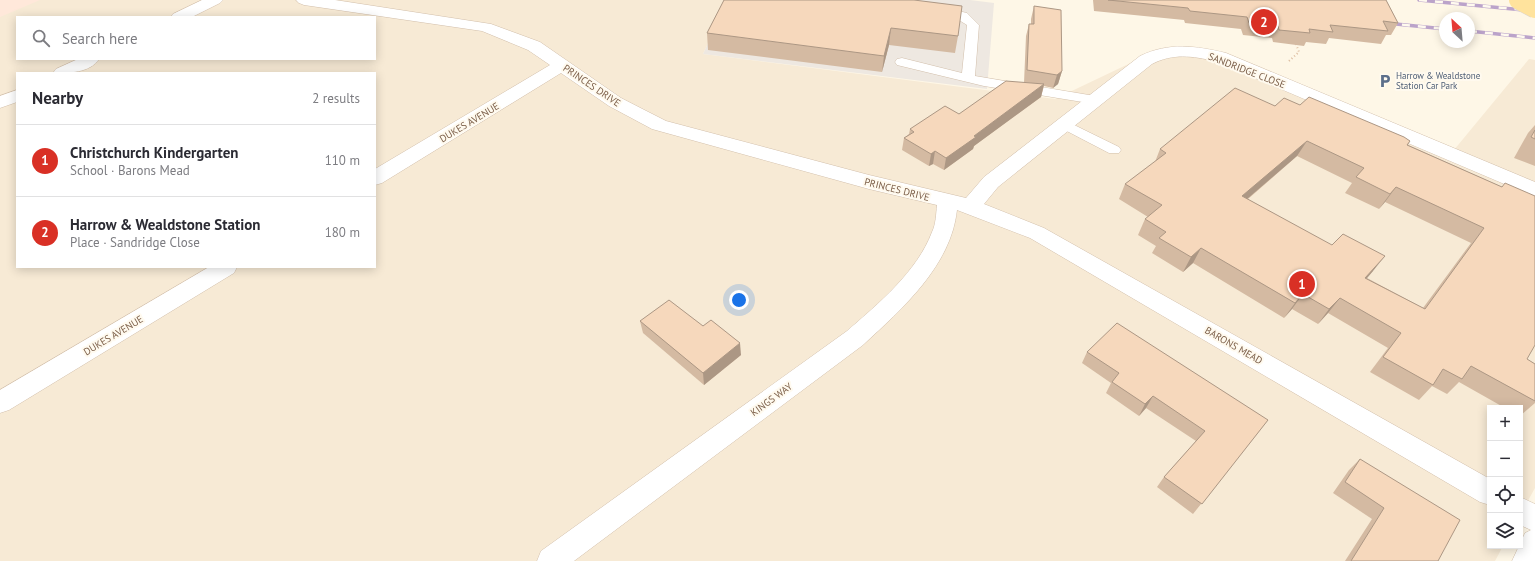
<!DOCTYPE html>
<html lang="en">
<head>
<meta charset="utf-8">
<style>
  body { margin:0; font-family:"PT Sans",sans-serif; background:#f2f2f3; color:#2b2b33 }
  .controls { position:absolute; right:12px; bottom:12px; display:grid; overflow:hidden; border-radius:0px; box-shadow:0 2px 10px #0003 }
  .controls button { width:36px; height:36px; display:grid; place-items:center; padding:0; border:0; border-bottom:1px solid #e1e1e2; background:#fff; color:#2b2b33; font:20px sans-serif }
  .compass { position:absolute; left:1439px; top:12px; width:36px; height:36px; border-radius:50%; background:#fff; box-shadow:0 2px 10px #0003; rotate:334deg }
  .you { position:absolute; left:739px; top:300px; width:14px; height:14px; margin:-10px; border:3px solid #fff; border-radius:50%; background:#1a73e8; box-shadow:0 0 0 6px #1a73e833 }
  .badge { display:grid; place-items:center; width:26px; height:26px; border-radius:50%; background:#d93025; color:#fff; font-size:13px; font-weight:700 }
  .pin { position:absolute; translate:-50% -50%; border:2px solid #fff; box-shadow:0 1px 4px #0006 }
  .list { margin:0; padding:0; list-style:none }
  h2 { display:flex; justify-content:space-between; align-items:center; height:52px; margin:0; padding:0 16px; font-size:17px }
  h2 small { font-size:13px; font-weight:400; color:#7c7c81 }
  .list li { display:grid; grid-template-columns:26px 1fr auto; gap:12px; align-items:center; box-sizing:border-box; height:72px; padding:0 16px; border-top:1px solid #e1e1e2 }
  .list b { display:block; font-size:15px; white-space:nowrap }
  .list p { margin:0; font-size:13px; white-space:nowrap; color:#7c7c81 }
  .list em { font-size:13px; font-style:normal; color:#7c7c81 }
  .icon { flex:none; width:22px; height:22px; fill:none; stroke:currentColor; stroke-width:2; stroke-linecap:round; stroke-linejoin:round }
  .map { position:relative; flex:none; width:1535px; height:561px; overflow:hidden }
  .search { position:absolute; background:#fff; box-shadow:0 2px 10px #0003; left:16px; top:16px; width:360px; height:44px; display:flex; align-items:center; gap:10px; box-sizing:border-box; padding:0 14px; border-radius:0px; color:#7c7c81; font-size:15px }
  .panel { position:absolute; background:#fff; box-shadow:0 2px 10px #0003; left:16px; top:72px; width:360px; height:196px; border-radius:0px }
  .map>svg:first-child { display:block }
</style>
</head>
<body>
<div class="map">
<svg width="1535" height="561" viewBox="0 0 1535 561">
  <rect width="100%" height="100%" fill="#fef7e7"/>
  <!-- residential -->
  <path fill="#f7ead5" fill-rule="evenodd" d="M29,0H728L703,54L1055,99L1141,58L1204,56L1449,156L1529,59L1535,60V488L1520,515V408H1490V546H1503L1495,561H0V11ZM17,17H375V59H17ZM17,73H375V267H17Z"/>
  <!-- commercial -->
  <path fill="#ffe8da" d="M0,0H40L0,17Z"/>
  <!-- industrial -->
  <path fill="#eee8e1" d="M728,0H970L994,3L987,89L703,54Z"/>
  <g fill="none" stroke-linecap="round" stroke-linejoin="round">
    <defs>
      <g id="service">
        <path d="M940,7L967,13L979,25L975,76L1095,96L1100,97L1102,100L1100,103L1095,104L984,86L897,65L895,62L897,59L902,58L962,73L967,25L954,17L936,14L934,11Z"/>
        <path d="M1064,120L1119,147L1121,150L1119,153H1109L1059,127L1057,124L1059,121Z"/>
      </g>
      <g id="minor">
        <path d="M202,0H223L220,3L192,17H171L173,14Z"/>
        <path d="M296,0H335L491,24L540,42L621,98L666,121L869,175L966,198L984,177L1140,56C1169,42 1196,46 1226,53L1535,182V197L1215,61C1192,56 1173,53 1152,64L998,187L984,204L1044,228L1490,479V505L1480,502L1030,238L957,210C951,266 902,309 863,345L574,561H537L541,551L847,331C878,304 917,272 932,232C936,224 936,214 937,205L869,189L652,129L609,106L561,73L382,183L375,185V169L550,65L528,50L482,31L304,5L299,3Z"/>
        <path d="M78,59H99C90,73 69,73 53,73L56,69Z"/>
        <path d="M17,90V102L0,108V96Z"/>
        <path d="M209,267H237L234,273L9,410L0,413V390Z"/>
        <path d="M1520,497L1535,504V561H1512L1525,533L1531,530L1520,525Z"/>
      </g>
    </defs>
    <!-- service casing -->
    <use href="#service" stroke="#d2bfab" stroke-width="1"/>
    <!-- minor casing -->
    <use href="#minor" stroke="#d2bfab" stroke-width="1"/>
    <!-- path -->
    <path stroke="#dcbb9e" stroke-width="2" stroke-dasharray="1 2.5" stroke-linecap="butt" d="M1289,61L1299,52L1296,44"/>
    <!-- service -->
    <use href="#service" fill="#fff" fill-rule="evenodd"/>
    <!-- minor -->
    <use href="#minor" fill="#fff" fill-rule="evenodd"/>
    <defs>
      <g id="rail">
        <path d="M1419,0L1535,11"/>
        <path d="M1386,23L1445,29"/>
        <path d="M1469,31L1535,38"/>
      </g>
    </defs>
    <!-- rail casing -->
    <use href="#rail" stroke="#bba3ca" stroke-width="3.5"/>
    <!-- rail -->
    <use href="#rail" stroke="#fffaef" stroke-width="2.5" stroke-dasharray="8" stroke-linecap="butt"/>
    <defs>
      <path id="primary-bridge" d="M1518,0L1535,9"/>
    </defs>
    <!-- primary-bridge casing -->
    <use href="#primary-bridge" stroke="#ddd5cf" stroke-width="19" stroke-linecap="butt"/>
    <!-- primary-bridge -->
    <use href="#primary-bridge" stroke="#ffe39d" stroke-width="18"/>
  </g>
  <!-- wall -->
  <g fill="#d4baa2" fill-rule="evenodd">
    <path d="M724,0L958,36L955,53L889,45L882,72L708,50L707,33Z"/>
    <path d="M1093,0H1386L1398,23L1391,35H1386L1381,44L1329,38L1326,44L1306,42L1304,46L1273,42L1272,38L1243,35L1241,29L1185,23L1184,20L1094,11Z"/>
    <path d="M1034,6L1062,71L1058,84L1053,88L1044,86L1041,97L974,146L973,149L944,170L933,164L929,166L902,150L904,138L909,134L910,129L959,114L1024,83L1026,36L1029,24H1031V19Z"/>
    <path d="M1300,105L1410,141L1408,145L1502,187L1527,359L1535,364V403L1520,416V408H1505L1459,382L1447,394L1432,386L1419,400L1370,372L1388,348L1328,313L1318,324L1292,309L1284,318L1193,263L1183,272L1152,253L1156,246L1138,235L1145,219L1148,217L1119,199L1125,184L1155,162L1160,149L1275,106ZM1297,156L1352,183L1345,193L1379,209L1385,202L1471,243L1423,308L1367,278L1373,271L1248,199Z"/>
    <path d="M1535,125V166L1514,158L1528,133Z"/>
    <path d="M640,321L703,326L741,355L704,385L643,333Z"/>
    <path d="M1087,352L1268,420L1193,514L1157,487L1164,477L1196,441L1146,408L1139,416L1106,393L1111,383L1082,363Z"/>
    <path d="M1360,459L1438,561H1345L1372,519L1333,493L1349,470Z"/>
  </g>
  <!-- shaded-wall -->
  <g fill="#ac9784">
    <path d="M891,28L889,45L882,72L884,56Z"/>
    <path d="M1062,71L1058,84L1053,88L1057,75Z"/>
    <path d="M1044,84L1041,97L974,146L973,149L944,170L946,158L974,136Z"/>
    <path d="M1307,141L1297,156L1233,211L1242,196Z"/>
    <path d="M935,151L933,164L929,166L931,154Z"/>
    <path d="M1396,187L1385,202L1379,209L1390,194Z"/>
    <path d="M1201,248L1193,263L1183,272L1191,257Z"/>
    <path d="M1385,256L1373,271L1354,293L1365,278Z"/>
    <path d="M1303,294L1292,309L1284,318L1295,303Z"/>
    <path d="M1340,298L1328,313L1318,324L1329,309Z"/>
    <path d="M740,343L741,355L704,385L703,373Z"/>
    <path d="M1153,396L1146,408L1139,416L1145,404Z"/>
  </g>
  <!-- building -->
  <g fill="#f6d8bc" stroke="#ac9784" fill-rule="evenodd">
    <path d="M724,0H914L962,6L958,36L891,28L884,56L707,33Z"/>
    <path d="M1108,0H1386L1398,23L1383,21L1388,31L1330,25L1333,32L1309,29L1310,33L1279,30L1278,26L1249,23L1247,17L1190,11L1188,8Z"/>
    <path d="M1034,6L1061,10L1062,71L1057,75L1027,70L1029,24H1034Z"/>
    <path d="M1006,81L1044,84L974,136L976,137L946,158L935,151L931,154L904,138L914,132L910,129L945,106L959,114Z"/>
    <path d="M1235,88L1275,106L1284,98L1300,105L1309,97L1404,137L1410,141L1407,145L1502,187L1505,183L1535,196V345L1527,359L1535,364V401L1471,366L1462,379L1443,369L1433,385L1383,357L1401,333L1340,298L1329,309L1303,294L1295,303L1201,248L1191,257L1159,238L1166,232L1145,219L1162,205L1125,184L1166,153L1160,149ZM1307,141L1364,168L1356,177L1390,194L1396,187L1484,228L1425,309L1365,278L1385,256L1343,234L1332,245L1242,196Z"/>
    <path d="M1535,130V139L1531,137Z"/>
    <path d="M669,300L703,326L711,320L740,343L703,373L640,321Z"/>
    <path d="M1117,323L1268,420L1202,504L1164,477L1205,431L1153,396L1145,404L1112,382L1119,373L1087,352Z"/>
    <path d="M1360,459L1460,520L1438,561H1351L1384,508L1345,482Z"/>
  </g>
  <!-- icons -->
  <defs>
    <symbol id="parking-bare" viewBox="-9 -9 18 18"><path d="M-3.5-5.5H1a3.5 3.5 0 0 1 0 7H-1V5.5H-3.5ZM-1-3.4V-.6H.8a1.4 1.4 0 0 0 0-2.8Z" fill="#5c6f8a" stroke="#fffaef" stroke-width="2.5" paint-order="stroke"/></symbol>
  </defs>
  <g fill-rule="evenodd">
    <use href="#parking-bare" x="1375" y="71" width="20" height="20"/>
  </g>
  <g text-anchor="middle" stroke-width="4" stroke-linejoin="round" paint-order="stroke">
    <!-- far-service labels -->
    <g font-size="9" fill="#4e5e75" stroke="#fffaef" text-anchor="start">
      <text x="1396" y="79">Harrow &amp; Wealdstone<tspan x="1396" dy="10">Station Car Park</tspan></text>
    </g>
    <!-- street labels -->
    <g font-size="10" fill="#7b5e48" stroke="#fffaef">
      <text transform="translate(1247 70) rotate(21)" y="4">SANDRIDGE CLOSE</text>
      <text transform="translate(592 85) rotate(34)" y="4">PRINCES DRIVE</text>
      <text transform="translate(469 122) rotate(-31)" y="4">DUKES AVENUE</text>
      <text transform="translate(897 189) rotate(14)" y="4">PRINCES DRIVE</text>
      <text transform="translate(113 335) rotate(-31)" y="4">DUKES AVENUE</text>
      <text transform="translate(1234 345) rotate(30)" y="4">BARONS MEAD</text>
      <text transform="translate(771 399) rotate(-36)" y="4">KINGS WAY</text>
    </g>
  </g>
</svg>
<div class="controls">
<button>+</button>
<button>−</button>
<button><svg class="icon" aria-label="locate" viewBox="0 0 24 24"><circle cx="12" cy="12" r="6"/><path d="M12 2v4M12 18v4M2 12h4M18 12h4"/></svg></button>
<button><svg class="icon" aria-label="layers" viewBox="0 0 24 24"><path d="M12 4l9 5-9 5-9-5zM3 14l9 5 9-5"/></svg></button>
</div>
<svg class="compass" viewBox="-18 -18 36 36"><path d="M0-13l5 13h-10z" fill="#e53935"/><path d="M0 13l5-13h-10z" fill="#7c7c81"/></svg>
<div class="you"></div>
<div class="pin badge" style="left:1302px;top:284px">1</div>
<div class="pin badge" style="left:1264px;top:22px">2</div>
<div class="search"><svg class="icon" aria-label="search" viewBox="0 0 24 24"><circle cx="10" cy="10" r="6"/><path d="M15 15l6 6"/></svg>Search here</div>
<section class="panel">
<h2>Nearby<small>2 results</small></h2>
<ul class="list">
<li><span class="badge">1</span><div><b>Christchurch Kindergarten</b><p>School · Barons Mead</p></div><em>110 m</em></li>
<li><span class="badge">2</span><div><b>Harrow &amp; Wealdstone Station</b><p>Place · Sandridge Close</p></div><em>180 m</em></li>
</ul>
</section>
</div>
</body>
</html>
